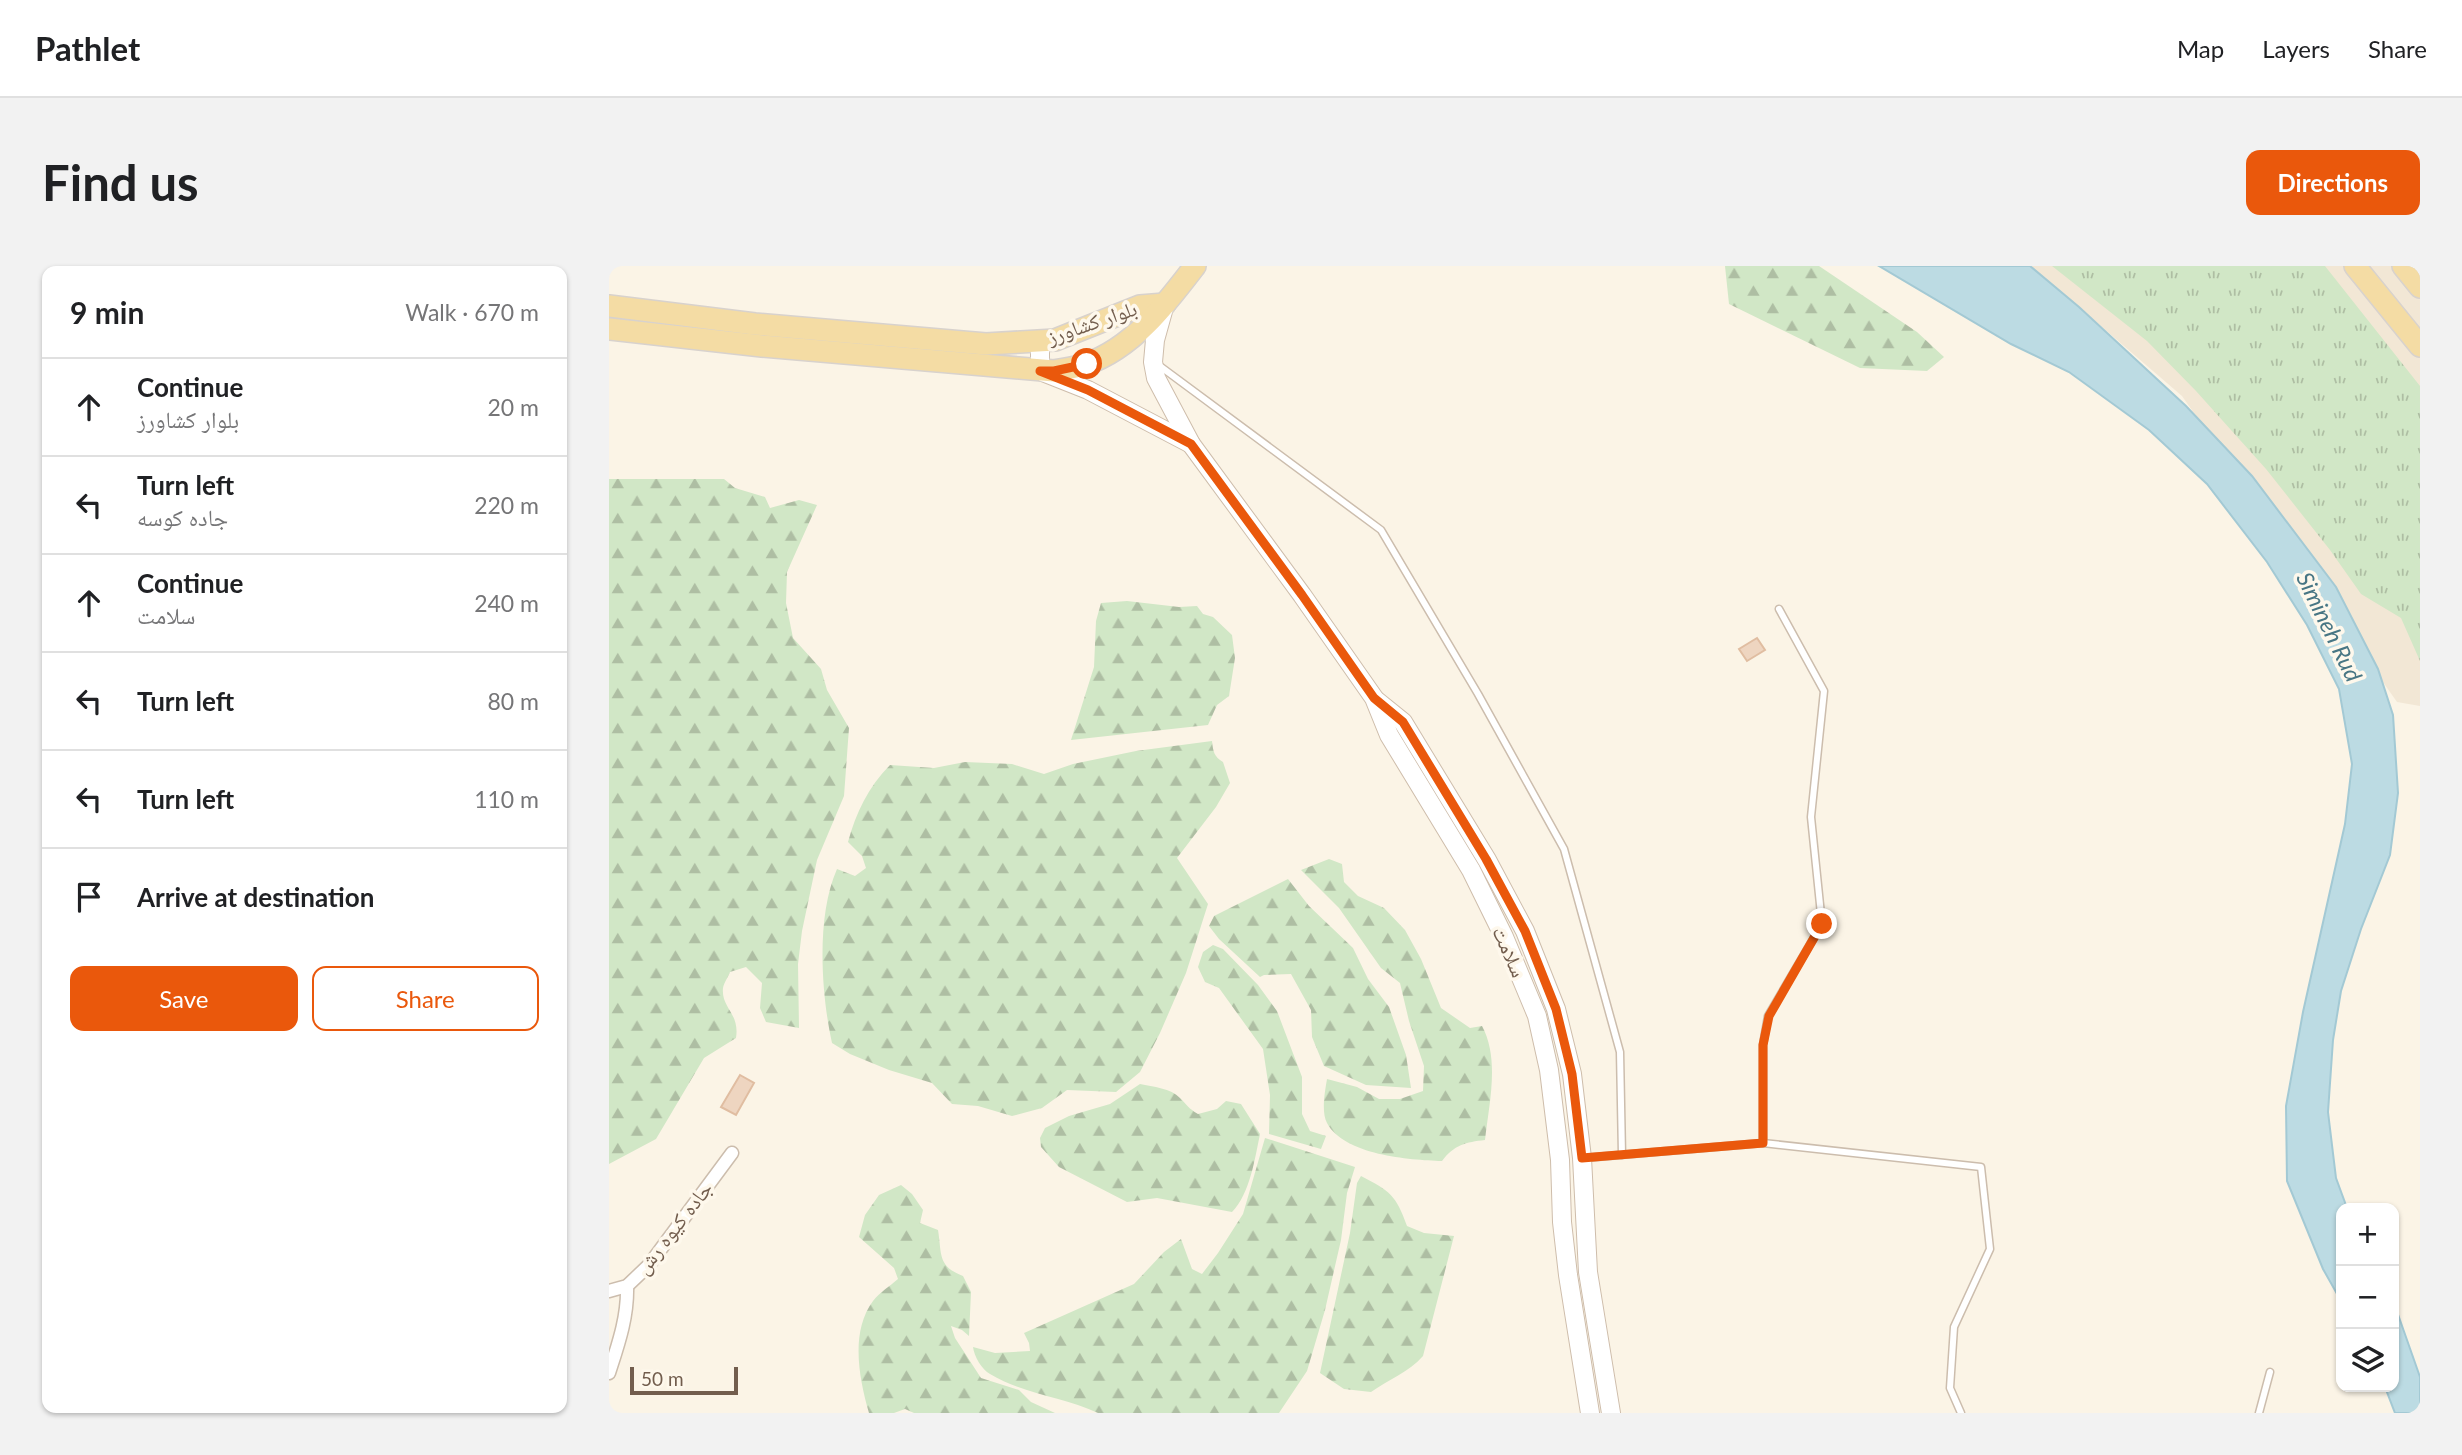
<!DOCTYPE html>
<html lang="en">
<head>
<meta charset="utf-8">
<style>
  body { margin:0; font-family:Lato,"Noto Naskh Arabic",sans-serif; background:#f2f2f2; color:#202124 }
  .controls { position:absolute; right:21px; bottom:21px; display:grid; overflow:hidden; border-radius:14px; box-shadow:0 2px 5px #0004 }
  .controls button { width:63px; height:63px; display:grid; place-items:center; padding:0; border:0; border-bottom:2px solid #e0e0e0; background:#fff; color:#202124; font:35px sans-serif }
  .scale { position:absolute; left:21px; bottom:18px; width:108px; box-sizing:border-box; padding-left:7px; border:4px solid #725d4d; border-top:0; font-size:19px; line-height:24px; white-space:nowrap; color:#725d4d; -webkit-text-stroke:5px #fef8ec; paint-order:stroke }
  .stop { position:absolute; width:21px; height:21px; margin:-16px; border:5px solid #ea580c; border-radius:50%; background:#fff }
  .stop.end { background:#ea580c; border-color:#fff; box-shadow:0 2px 7px #0008 }
  .list { margin:0; padding:0; list-style:none }
  h2 { display:flex; justify-content:space-between; align-items:center; height:91px; margin:0; padding:0 28px; font-size:30px }
  h2 small { font-size:23px; font-weight:400; color:#757577 }
  .list li { display:grid; grid-template-columns:46px 1fr auto; gap:21px; align-items:center; box-sizing:border-box; height:98px; padding:0 28px; border-top:2px solid #e0e0e0 }
  .list b { display:block; font-size:26px; white-space:nowrap }
  .list p { margin:0; font-size:23px; white-space:nowrap; color:#757577 }
  .list em { font-size:23px; font-style:normal; color:#757577 }
  .actions { display:flex; gap:14px; padding:21px 28px }
  .actions a { flex:1; padding:16px 0; border:2px solid #ea580c; border-radius:14px; text-align:center; font-size:24px; color:#ea580c }
  .actions .main { background:#ea580c; color:#fff }
  .icon { flex:none; width:38px; height:38px; fill:none; stroke:currentColor; stroke-width:2; stroke-linecap:round; stroke-linejoin:round }
  .map { position:relative; flex:none; width:1811px; height:1147px; overflow:hidden; border-radius:14px }
  header { display:flex; align-items:center; gap:42px; box-sizing:border-box; height:98px; padding:0 35px; background:#fff; border-bottom:2px solid #e0e0e0 }
  header strong { font-size:33px }
  nav { display:flex; gap:38px; margin-inline-start:auto; font-size:24px }
  .intro { display:flex; align-items:center; justify-content:space-between; box-sizing:border-box; height:168px; padding:0 42px }
  h1 { margin:0; font-size:49px }
  .button { padding:18px 32px; border-radius:14px; background:#ea580c; color:#fff; font-size:24px; font-weight:700 }
  main { display:flex; gap:42px; padding:0 42px }
  aside { flex:1; background:#fff; border-radius:14px; box-shadow:0 2px 5px #0004 }
  .map>svg:first-child { display:block }
</style>
</head>
<body>
<header>
<strong>Pathlet</strong>
<nav><a>Map</a><a>Layers</a><a>Share</a></nav>
</header>
<div class="intro"><h1>Find us</h1><a class="button">Directions</a></div>
<main>
<aside>
<h2>9 min<small>Walk · 670 m</small></h2>
<ul class="list">
<li><svg class="icon" aria-label="ahead" viewBox="0 0 24 24"><path d="M12 20V5M6 11l6-6 6 6"/></svg><div><b>Continue</b><p>بلوار کشاورز</p></div><em>20 m</em></li>
<li><svg class="icon" aria-label="left" viewBox="0 0 24 24"><path d="M17 20v-9H6M10 6l-5 5 5 5"/></svg><div><b>Turn left</b><p>جاده کوسه</p></div><em>220 m</em></li>
<li><svg class="icon" aria-label="ahead" viewBox="0 0 24 24"><path d="M12 20V5M6 11l6-6 6 6"/></svg><div><b>Continue</b><p>سلامت</p></div><em>240 m</em></li>
<li><svg class="icon" aria-label="left" viewBox="0 0 24 24"><path d="M17 20v-9H6M10 6l-5 5 5 5"/></svg><div><b>Turn left</b></div><em>80 m</em></li>
<li><svg class="icon" aria-label="left" viewBox="0 0 24 24"><path d="M17 20v-9H6M10 6l-5 5 5 5"/></svg><div><b>Turn left</b></div><em>110 m</em></li>
<li><svg class="icon" aria-label="arrive" viewBox="0 0 24 24"><path d="M6 21V4h12l-3 4 3 4H6"/></svg><div><b>Arrive at destination</b></div></li>
</ul>
<div class="actions"><a class="main">Save</a><a>Share</a></div>
</aside>
<div class="map">
<svg width="1811" height="1147" viewBox="0 0 1811 1147">
  <defs>
    <pattern id="grass-tufts" width="24" height="20" patternUnits="userSpaceOnUse" patternTransform="scale(1.75)"><rect width="24" height="20" fill="#d1e7c6"/><path d="M3 7l-1-3M5 7V3M7 7l1-3M15 17l-1-3M17 17v-4M19 17l1-3" fill="none" stroke="#aebea3"/></pattern>
    <pattern id="forest-firs" width="22" height="20" patternUnits="userSpaceOnUse" patternTransform="scale(1.75)"><rect width="22" height="20" fill="#d1e7c6"/><path d="M5 1l3.5 6h-7zM16 11l3.5 6h-7z" fill="#aebea3"/></pattern>
  </defs>
  <rect width="100%" height="100%" fill="#fbf4e6"/>
  <!-- residential -->
  <path fill="#f2e7d5" d="M1422,0H1811V440L1788,436L1573,130Z"/>
  <!-- grass -->
  <path fill="url(#grass-tufts)" d="M1443,0H1716L1811,120V395L1792,352L1752,328L1721,284L1657,203L1587,125L1538,75Z"/>
  <!-- forest -->
  <g fill="url(#forest-firs)">
    <path d="M1210,0L1308,66L1335,91L1318,105L1251,102L1120,38L1116,0Z"/>
    <path d="M0,213H115L126,222L156,231L161,242L190,234L208,239L178,306L177,337L184,372L212,403L218,424L240,462L235,530L208,594L193,665L189,698L190,762L157,756L151,742L153,717L137,701L121,706C119,711 115,717 114,722C112,742 131,747 127,772L95,792L47,873L0,898Z"/>
    <path d="M518,335L570,341L588,340L594,348L604,351L623,369L626,392L620,430L608,439L599,459L462,474L485,401L487,355L492,337Z"/>
    <path d="M603,475C604,485 605,491 614,496L621,517L607,541L568,592L599,638L577,707L551,767L531,806L507,826L458,824L433,842L403,850L369,840L343,838L323,817L280,804L241,788L223,777C212,727 207,650 228,603L246,610L257,602L253,590L239,576C247,547 259,521 281,499L325,502L356,496L403,498L435,508L464,498L527,485Z"/>
    <path d="M720,593L733,598L735,616L749,630L775,642L796,664L812,693L832,742L861,762L873,760C891,793 880,838 876,874C857,876 845,879 833,895C800,894 735,889 718,857C712,846 716,825 718,813L748,821L770,833H791L814,825L815,800L800,755L791,717L772,702L730,642L692,604Z"/>
    <path d="M679,613L700,640L744,682L759,713L780,741L797,789L802,822L757,819L715,800L703,771L702,744L682,708L655,709L651,711L610,673L600,660L605,650Z"/>
    <path d="M604,679L614,683L649,719L668,745L693,811V848L701,865L717,870L712,883L660,868L661,829L654,783L610,722L596,716L589,701L594,686Z"/>
    <path d="M531,818C544,821 562,822 571,832C579,840 579,842 589,848L608,843L617,835L632,838L651,868C646,892 641,928 623,946L548,932L518,936L450,901L432,881L431,872L436,862L460,850L501,838Z"/>
    <path d="M656,872L746,901L738,927L732,974L716,1044L698,1105L670,1147H489C454,1131 414,1128 381,1108C373,1104 365,1090 364,1081L386,1087L421,1085L420,1077L415,1067L525,1018L555,986L572,973L583,1003L593,1008L609,987L634,948Z"/>
    <path d="M752,910C781,925 787,929 798,960L815,967L845,970L814,1090C800,1106 779,1114 762,1126L735,1123L711,1107L741,967L748,917Z"/>
    <path d="M292,919L303,928L314,944L311,957L329,964C333,988 328,1000 354,1010L362,1026L360,1070L353,1064L342,1060L346,1072L372,1112L410,1124L422,1136L446,1147H305L296,1143L285,1147H260C250,1112 241,1066 264,1035C271,1026 281,1020 289,1013L285,1002L250,971L256,949L270,929Z"/>
  </g>
  <!-- water -->
  <g fill="#bcdbe3" stroke="#a3c9d4" stroke-width="2">
    <path d="M1270,0H1421L1470,41L1577,140L1643,210L1727,321L1769,403L1784,449L1789,527L1781,589L1752,663L1732,725L1724,774L1719,846L1727,912L1738,942H1732V1035L1714,1003L1678,915L1677,840L1694,746L1736,558L1743,498L1730,423L1698,359L1658,296L1598,218L1540,164L1460,106L1402,78Z"/>
    <path d="M1785,1037L1811,1111V1147H1786L1776,1121H1785Z"/>
  </g>
  <!-- building -->
  <g fill="#eed5c0" stroke="#e0bda1" stroke-width="2">
    <path d="M1148,372L1156,384L1138,395L1130,383Z"/>
    <path d="M131,809L145,817L127,849L112,841Z"/>
  </g>
  <g fill="none" stroke-linecap="round" stroke-linejoin="round">
    <defs>
      <g id="lane">
        <path d="M548,98L772,264L869,428L955,583L1011,786L1013,889"/>
        <path d="M1154,877V779L1159,750L1213,658L1202,551L1215,425L1170,343"/>
        <path d="M975,892L1154,877L1372,901L1381,983L1345,1061L1341,1122L1352,1147"/>
        <path d="M1650,1147L1661,1106"/>
      </g>
      <g id="street">
        <path d="M0,1025L18,1020L40,999L123,887"/>
        <path d="M0,1107C9,1079 19,1051 18,1020"/>
      </g>
      <g id="secondary">
        <path d="M556,38L546,74L544,96L547,112L556,129L582,178L693,329L765,432L780,469L862,604L895,671L928,750L940,804L951,894L953,956L959,1009L981,1147"/>
        <path d="M431,76V105L479,124L582,178"/>
        <path d="M768,435L794,456L878,594L916,665L947,743L963,808L973,892L979,1006L1002,1147"/>
      </g>
      <g id="primary">
        <path d="M1746,0L1811,80"/>
        <path d="M1794,0L1811,21"/>
        <path d="M0,40L146,58L377,78L446,74L531,40L556,38"/>
        <path d="M0,63L153,80L445,105C456,103 467,102 477,98C524,82 557,38 586,0"/>
      </g>
    </defs>
    <!-- lane casing -->
    <use href="#lane" stroke="#ccbdad" stroke-width="9"/>
    <!-- street casing -->
    <use href="#street" stroke="#ccbdad" stroke-width="15"/>
    <!-- secondary casing -->
    <use href="#secondary" stroke="#cebdab" stroke-width="20"/>
    <!-- primary casing -->
    <use href="#primary" stroke="#d8d2cd" stroke-width="24"/>
    <!-- lane -->
    <use href="#lane" stroke="#fff" stroke-width="6"/>
    <!-- street -->
    <use href="#street" stroke="#fff" stroke-width="12"/>
    <!-- secondary -->
    <use href="#secondary" stroke="#fff" stroke-width="18"/>
    <!-- primary -->
    <use href="#primary" stroke="#f4dca4" stroke-width="21"/>
  </g>
  <g fill="none" stroke-linecap="round" stroke-linejoin="round">
    <!-- route -->
    <path stroke="#ea580c" stroke-width="9" d="M478,98L445,105H431L479,124L582,178L693,329L765,432L794,456L877,593L916,665L947,743L963,808L973,892L1154,877V779L1160,750L1213,658"/>
  </g>
  <g text-anchor="middle" stroke-width="7" stroke-linejoin="round" paint-order="stroke">
    <!-- street labels -->
    <g font-size="21" fill="#725d4d" stroke="#fef8ec">
      <text transform="translate(483 57) rotate(-19)" y="7">بلوار کشاورز</text>
      <text transform="translate(900 686) rotate(66)" y="7">سلامت</text>
      <text transform="translate(65 962) rotate(-52)" y="7">جاده کیوه رش</text>
    </g>
    <!-- water labels -->
    <g font-size="23" font-style="italic" fill="#487684" stroke="#fef8ec">
      <text transform="translate(1720 361) rotate(64)" y="8">Simineh Rud</text>
    </g>
  </g>
</svg>
<div class="controls">
<button>+</button>
<button>−</button>
<button><svg class="icon" aria-label="layers" viewBox="0 0 24 24"><path d="M12 4l9 5-9 5-9-5zM3 14l9 5 9-5"/></svg></button>
</div>
<div class="scale">50 m</div>
<div class="stop" style="left:478px;top:98px"></div>
<div class="stop end" style="left:1213px;top:658px"></div>
</div>
</main>
</body>
</html>
